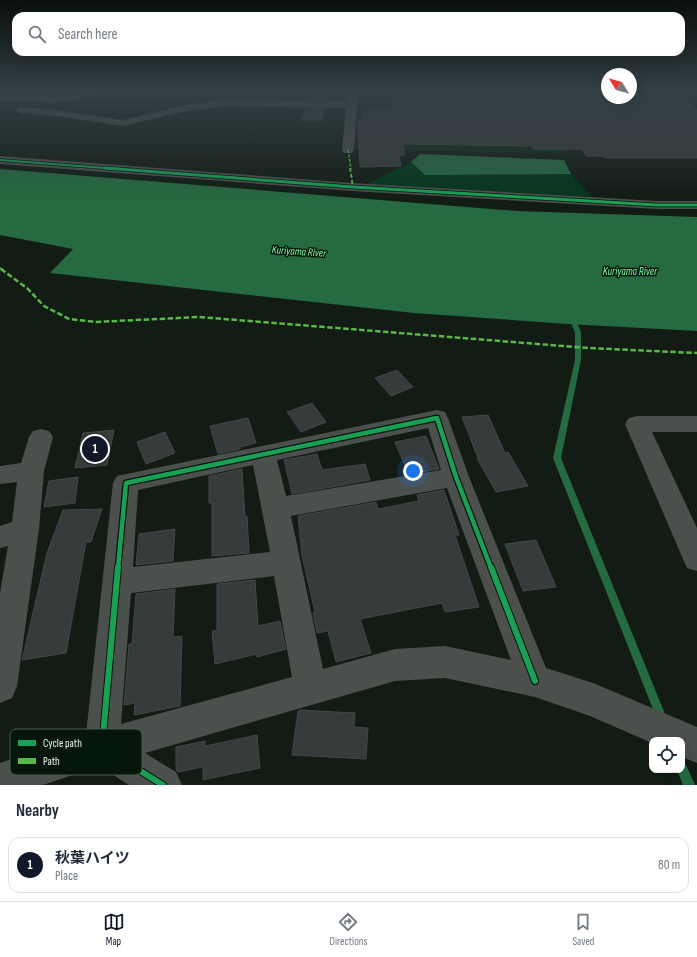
<!DOCTYPE html>
<html lang="en">
<head>
<meta charset="utf-8">
<style>
  body { margin:0; font-family:"Sofia Sans Condensed","Noto Sans JP",sans-serif; background:#f6f6f7; color:#1f2937 }
  .controls { position:absolute; right:12px; bottom:12px; display:grid; overflow:hidden; border-radius:8px; box-shadow:0 4px 16px #0002 }
  .controls button { width:36px; height:36px; display:grid; place-items:center; padding:0; border:0; border-bottom:1px solid #e0e1e3; background:#fff; color:#1f2937; font:20px sans-serif }
  .compass { position:absolute; left:601px; top:68px; width:36px; height:36px; border-radius:50%; background:#fff; box-shadow:0 4px 16px #0002; rotate:307deg }
  .you { position:absolute; left:413px; top:471px; width:14px; height:14px; margin:-10px; border:3px solid #fff; border-radius:50%; background:#1a73e8; box-shadow:0 0 0 6px #1a73e833 }
  .badge { display:grid; place-items:center; width:26px; height:26px; border-radius:50%; background:#111827; color:#fff; font-size:13px; font-weight:700 }
  .pin { position:absolute; translate:-50% -50%; border:2px solid #fff; box-shadow:0 1px 4px #0006 }
  .list { margin:0; padding:0; list-style:none }
  h2 { display:flex; justify-content:space-between; align-items:center; height:52px; margin:0; padding:0 16px; font-size:17px }
  h2 small { font-size:13px; font-weight:400; color:#747a83 }
  .list li { display:grid; grid-template-columns:26px 1fr auto; gap:12px; align-items:center; box-sizing:border-box; height:56px; margin:0 8px 8px; padding:0 8px; border:1px solid #e0e1e3; border-radius:12px }
  .list b { display:block; font-size:15px; white-space:nowrap }
  .list p { margin:0; font-size:13px; white-space:nowrap; color:#747a83 }
  .list em { font-size:13px; font-style:normal; color:#747a83 }
  .icon { flex:none; width:22px; height:22px; fill:none; stroke:currentColor; stroke-width:2; stroke-linecap:round; stroke-linejoin:round }
  .map { position:relative; flex:none; width:697px; height:785px; overflow:hidden }
  .search { position:absolute; background:#fff; box-shadow:0 4px 16px #0002; left:12px; right:12px; top:12px; height:44px; display:flex; align-items:center; gap:10px; box-sizing:border-box; padding:0 14px; border-radius:12px; color:#747a83; font-size:15px }
  .sheet { height:116px; background:#fff }
  nav { display:flex; justify-content:space-around; align-items:center; box-sizing:border-box; height:56px; border-top:1px solid #e0e1e3; background:#fff; font-size:11px; color:#747a83 }
  nav a { display:grid; justify-items:center; gap:2px }
  nav .on { color:#111827 }
  .map>svg:first-child { display:block }
</style>
</head>
<body>
<div class="map">
<svg width="697" height="785" viewBox="0 0 697 785">
  <rect width="100%" height="100%" fill="#121c15"/>
  <!-- built -->
  <path fill="#112818" d="M360,90H530L571,153L355,150Z"/>
  <!-- green -->
  <g fill="#04361b">
    <path d="M171,90H303C260,99 214,92 171,90Z"/>
    <path d="M411,162L425,175L571,174L592,197L367,184Z"/>
  </g>
  <!-- water -->
  <g fill="#256a40">
    <path d="M420,154L564,160L571,174L425,175L411,162Z"/>
    <path d="M0,169L517,211L697,217V331L568,324L414,313L50,273L73,249L0,235Z"/>
  </g>
  <g fill="none" stroke-linecap="round" stroke-linejoin="round">
    <!-- stream -->
    <g fill="#256a40" fill-rule="evenodd">
      <path d="M572,316L575,318L581,332V360L561,458L667,719L666,723L662,724L658,723L657,719L553,458L575,360V332L569,318Z"/>
      <path d="M682,763L686,765L695,785H683L677,770H682Z"/>
    </g>
  </g>
  <!-- building -->
  <g fill="#363b3b" stroke="#444748">
    <path d="M311,90H327L326,100H308Z"/>
    <path d="M479,90H503L504,92L607,93V98H631V93H652L662,102H688L697,110V158H605L603,156H586L582,149H534L532,146L403,144L405,155H399L401,166L360,167L358,120H363V111H373V109H394L392,95L482,96Z"/>
    <path d="M305,109H324L322,120H301Z"/>
    <path d="M397,370L413,387L391,396L375,378Z"/>
    <path d="M312,403L326,422L301,432L287,412Z"/>
    <path d="M488,415L505,453L508,452L528,486L496,492L477,458H478L462,417Z"/>
    <path d="M248,418L256,443L240,447V449L218,454L210,426Z"/>
    <path d="M114,430L107,465L75,468L83,433Z"/>
    <path d="M165,432L175,453L146,464L137,442Z"/>
    <path d="M426,436L439,469L408,474L395,442Z"/>
    <path d="M317,454L322,470L365,464L370,480L292,494L284,460Z"/>
    <path d="M242,469L245,517L247,516L249,553L212,556V503H209V476Z"/>
    <path d="M78,477L75,503L44,507L49,481Z"/>
    <path d="M444,490L459,535H455L479,607L445,612L442,603L360,619L371,653L336,662L328,631L317,633L313,613L315,612L302,556L298,516L376,502L378,509L419,501L417,495Z"/>
    <path d="M102,509L91,542H86L66,653L22,660L47,553L63,510Z"/>
    <path d="M175,529L173,561L136,565L139,534Z"/>
    <path d="M536,540L556,587L523,591L505,544Z"/>
    <path d="M255,580L258,626L280,621L286,649L257,657V654L215,664L212,631L217,630V584Z"/>
    <path d="M175,589L173,637L182,636L180,706L134,715L135,703L124,705L129,644H132L136,594Z"/>
    <path d="M301,710L355,713L354,727L368,728L366,759L292,755L298,711Z"/>
    <path d="M257,735L260,768L203,780V767L178,772L176,770V747L205,741V746Z"/>
  </g>
  <g fill="none" stroke-linecap="round" stroke-linejoin="round">
    <!-- minor -->
    <g fill="#4b504d" fill-rule="evenodd">
      <path d="M90,90H112L107,93L58,103L0,101V95L58,97Z"/>
      <path d="M348,90L358,91L354,150L352,153H344L342,150L346,108L224,106L186,111L123,126L63,117L21,113L15,110L21,107L63,111L123,120L186,105L224,100L347,102Z"/>
      <path d="M0,156L353,183L657,201H697V209H657L353,191L0,164Z"/>
      <path d="M437,410L445,412L448,418L469,477L546,668L593,683L697,727V763L682,757V740H652V743L590,716L535,697L445,678L395,681L145,753L176,772L182,785H129L99,766L43,785H0V763L86,735L113,483L117,476ZM428,428L441,470L286,496L277,460ZM253,465L270,552L133,567L138,490ZM447,488L511,660L445,646L395,649L323,669L291,516ZM274,576L292,677L121,724L131,593Z"/>
      <path d="M637,416H697V432H652L697,528V571L687,568L683,559L625,424L629,418Z"/>
      <path d="M41,429L49,431L53,437L44,471L39,529L17,686L12,698L0,703V593L8,546L0,548V526L12,522L17,482L0,484V466L21,463L29,437L33,431Z"/>
    </g>
    <!-- quiet-far2 -->
    <path stroke="#58b947" stroke-width="1.5" stroke-dasharray="3 1.5" stroke-linecap="butt" d="M348,150L351,169"/>
    <!-- quiet-far1 -->
    <g stroke="#58b947" stroke-width="2" stroke-dasharray="4 2" stroke-linecap="butt">
      <path d="M350,168L353,187"/>
      <path d="M0,268L3,270"/>
    </g>
    <!-- quiet -->
    <path stroke="#58b947" stroke-width="2.5" stroke-dasharray="5.5 2.5" stroke-linecap="butt" d="M1,269L28,289L44,306L69,319L96,322L199,317L588,348L697,353"/>
    <defs>
      <path id="cycleway-far3" d="M0,160L118,169"/>
      <path id="cycleway-far2" d="M105,168L353,187L657,205H697"/>
      <path id="cycleway-far1" d="M118,568L126,483L437,418L456,477L491,568"/>
      <g id="cycleway">
        <path d="M118,567L102,747L163,785"/>
        <path d="M491,567L535,681"/>
      </g>
    </defs>
    <!-- cycleway-far3 casing -->
    <use href="#cycleway-far3" stroke="#05170b" stroke-width="3.5"/>
    <!-- cycleway-far2 casing -->
    <use href="#cycleway-far2" stroke="#05170b" stroke-width="4.5"/>
    <!-- cycleway-far1 casing -->
    <use href="#cycleway-far1" stroke="#05170b" stroke-width="7"/>
    <!-- cycleway casing -->
    <use href="#cycleway" stroke="#05170b" stroke-width="8"/>
    <!-- cycleway-far3 -->
    <use href="#cycleway-far3" stroke="#1a9f57" stroke-width="2"/>
    <!-- cycleway-far2 -->
    <use href="#cycleway-far2" stroke="#1a9f57" stroke-width="3"/>
    <!-- cycleway-far1 -->
    <use href="#cycleway-far1" stroke="#1a9f57" stroke-width="4.5"/>
    <!-- cycleway -->
    <use href="#cycleway" stroke="#1a9f57" stroke-width="6"/>
  </g>
  <!-- sky -->
  <linearGradient id="sky" x2="0" y2="1"><stop stop-color="#0a0f0c"/><stop offset="0.45" stop-color="#334046"/><stop offset="1" stop-color="#334046" stop-opacity="0"/></linearGradient>
  <rect width="697" height="200" fill="url(#sky)"/>
  <g text-anchor="middle" stroke-width="3" stroke-linejoin="round" paint-order="stroke">
    <!-- far-water labels -->
    <g font-size="11" font-style="italic" fill="#7ffcaa" stroke="#05170b">
      <text transform="translate(299 251) rotate(4)" y="4">Kuriyama River</text>
      <text x="630" y="275">Kuriyama River</text>
    </g>
  </g>
  <!-- legend -->
  <rect x="10" y="729" width="132" height="46" rx="6" fill="#05170b" stroke="#495a4e" stroke-width="1"/>
  <rect x="18" y="740" width="18" height="6" fill="#1a9f57"/>
  <rect x="18" y="758" width="18" height="6" fill="#58b947"/>
  <g font-size="11" fill="#e9f5ec">
    <text x="43" y="747">Cycle path</text>
    <text x="43" y="765">Path</text>
  </g>
</svg>
<div class="controls">
<button><svg class="icon" aria-label="locate" viewBox="0 0 24 24"><circle cx="12" cy="12" r="6"/><path d="M12 2v4M12 18v4M2 12h4M18 12h4"/></svg></button>
</div>
<svg class="compass" viewBox="-18 -18 36 36"><path d="M0-13l5 13h-10z" fill="#e53935"/><path d="M0 13l5-13h-10z" fill="#747a83"/></svg>
<div class="you"></div>
<div class="pin badge" style="left:95px;top:449px">1</div>
<div class="search"><svg class="icon" aria-label="search" viewBox="0 0 24 24"><circle cx="10" cy="10" r="6"/><path d="M15 15l6 6"/></svg>Search here</div>
</div>
<section class="sheet">
<h2>Nearby<small></small></h2>
<ul class="list">
<li><span class="badge">1</span><div><b>秋葉ハイツ</b><p>Place</p></div><em>80 m</em></li>
</ul>
</section>
<nav>
<a class="on"><svg class="icon" aria-label="map" viewBox="0 0 24 24"><path d="M3 6l6-2 6 2 6-2v14l-6 2-6-2-6 2zM9 4v14M15 6v14"/></svg>Map</a>
<a><svg class="icon" aria-label="directions" viewBox="0 0 24 24"><path d="M12 3l9 9-9 9-9-9zM9 14v-3h6M13 9l2 2-2 2"/></svg>Directions</a>
<a><svg class="icon" aria-label="saved" viewBox="0 0 24 24"><path d="M7 4h10v16l-5-4-5 4z"/></svg>Saved</a>
</nav>
</body>
</html>
